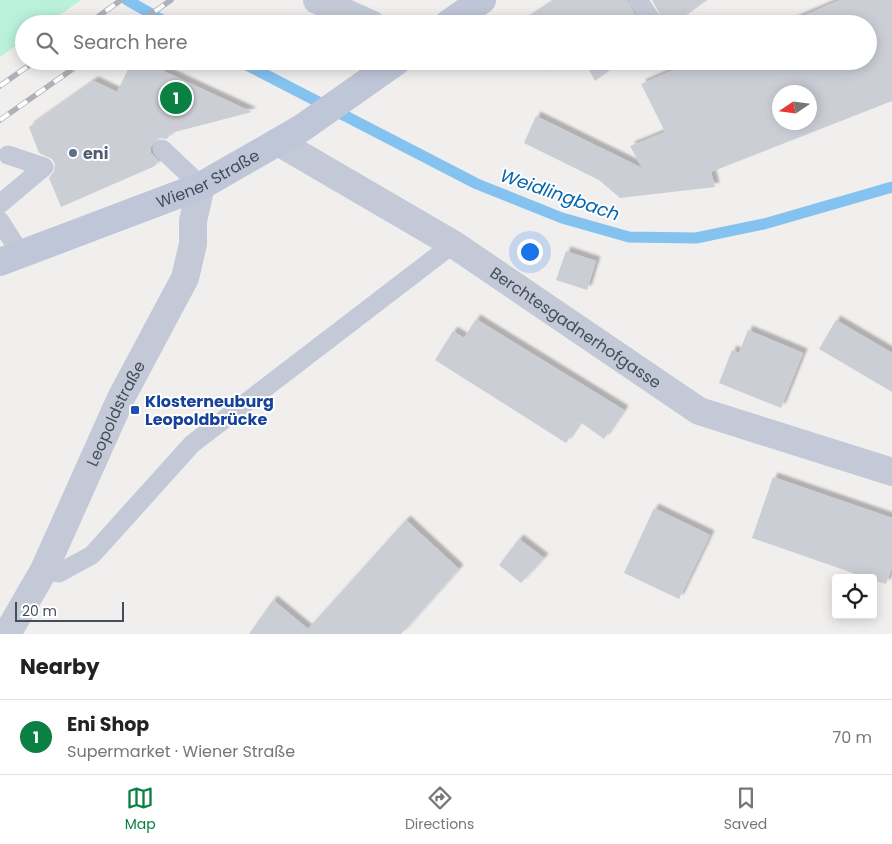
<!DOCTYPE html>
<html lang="en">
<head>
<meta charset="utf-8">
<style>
  body { margin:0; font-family:Poppins,sans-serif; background:#f2f2f2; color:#222 }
  .controls { position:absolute; right:15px; bottom:15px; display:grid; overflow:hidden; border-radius:5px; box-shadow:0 2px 12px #0003 }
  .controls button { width:45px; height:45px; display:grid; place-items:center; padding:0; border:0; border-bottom:1px solid #e0e0e0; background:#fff; color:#222; font:25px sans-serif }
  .compass { position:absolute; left:772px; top:85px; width:45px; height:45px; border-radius:50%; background:#fff; box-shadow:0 2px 12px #0003; rotate:257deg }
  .scale { position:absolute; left:15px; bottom:12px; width:109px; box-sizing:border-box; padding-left:5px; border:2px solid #454c5c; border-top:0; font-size:14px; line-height:18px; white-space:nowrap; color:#454c5c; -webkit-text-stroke:4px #fff; paint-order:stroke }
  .you { position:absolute; left:529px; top:251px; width:18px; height:18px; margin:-12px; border:4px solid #fff; border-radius:50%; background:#1a73e8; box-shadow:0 0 0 8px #1a73e833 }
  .badge { display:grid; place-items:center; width:32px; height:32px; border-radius:50%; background:#0b8043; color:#fff; font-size:16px; font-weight:700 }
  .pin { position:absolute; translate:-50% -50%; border:2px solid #fff; box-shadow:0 1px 5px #0006 }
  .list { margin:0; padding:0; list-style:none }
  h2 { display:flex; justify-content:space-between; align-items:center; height:65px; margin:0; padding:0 20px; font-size:21px }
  h2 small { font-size:16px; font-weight:400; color:#767676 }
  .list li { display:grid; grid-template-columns:32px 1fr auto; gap:15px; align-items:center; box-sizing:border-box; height:75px; padding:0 20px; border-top:1px solid #e0e0e0 }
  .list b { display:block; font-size:19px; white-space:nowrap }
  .list p { margin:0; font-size:16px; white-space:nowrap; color:#767676 }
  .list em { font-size:16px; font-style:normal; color:#767676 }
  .icon { flex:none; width:28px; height:28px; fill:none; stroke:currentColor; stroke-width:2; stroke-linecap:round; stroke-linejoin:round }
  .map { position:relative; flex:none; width:892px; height:634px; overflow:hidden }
  .search { position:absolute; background:#fff; box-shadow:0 2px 12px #0003; left:15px; right:15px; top:15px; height:55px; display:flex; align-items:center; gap:12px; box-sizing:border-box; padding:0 18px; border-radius:28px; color:#767676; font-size:19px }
  .sheet { height:140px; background:#fff }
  nav { display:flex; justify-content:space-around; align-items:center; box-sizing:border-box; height:70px; border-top:1px solid #e0e0e0; background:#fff; font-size:14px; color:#767676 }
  nav a { display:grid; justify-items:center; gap:2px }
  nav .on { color:#0b8043 }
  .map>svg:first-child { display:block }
</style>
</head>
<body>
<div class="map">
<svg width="892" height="634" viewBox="0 0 892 634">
  <defs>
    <filter id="shadow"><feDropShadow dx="4.5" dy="-4.5" stdDeviation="1" flood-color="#0004"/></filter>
  </defs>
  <rect width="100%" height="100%" fill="#f1eeee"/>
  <!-- green -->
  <path fill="#b9f1db" d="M0,0H81L47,24H24V40L0,57Z"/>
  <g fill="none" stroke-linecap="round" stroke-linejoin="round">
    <!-- stream -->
    <g stroke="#84c2f0" stroke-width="11">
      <path d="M127,0L169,24"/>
      <path d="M239,61L477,184L562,218L629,237L696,238L764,224L892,187"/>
    </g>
  </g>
  <!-- building -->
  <g fill="#ccced6" fill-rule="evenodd" filter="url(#shadow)">
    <path d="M556,0H627L640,24H520Z"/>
    <path d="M652,0H707L674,24H665Z"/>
    <path d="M840,0H892V101L711,172L715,187L620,198L599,180L524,143L536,116L642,168L630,146L665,132L641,84L694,61H868V24H784ZM780,92H810V122H780Z"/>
    <path d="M132,61H142L252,112L171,133L167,139L158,138L151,147V153L158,160L155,166L61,207L49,178L54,171L55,164L52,159L39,153L29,127L94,81L117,92Z"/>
    <path d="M539,61H562L546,71Z"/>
    <path d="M584,61H622L595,81Z"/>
    <path d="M566,251L596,261L587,290L556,280Z"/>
    <path d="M476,319L624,410L604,439L580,422L566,443L435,360L453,331L464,338Z"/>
    <path d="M836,320L892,353V392L819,349Z"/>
    <path d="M748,330L803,353L781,408L719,383L732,350L739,353Z"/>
    <path d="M773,477L892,518V567L886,584L873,580V578H867L752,538Z"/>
    <path d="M654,508L710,535L679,599L624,573Z"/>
    <path d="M406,520L459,569L401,634H249L273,600L308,629Z"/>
    <path d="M519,539L544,558L521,583L499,565Z"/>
  </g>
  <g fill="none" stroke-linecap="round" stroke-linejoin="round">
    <!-- lane -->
    <g stroke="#c3c9d6" stroke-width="19">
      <path d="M638,0L654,24"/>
      <path d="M162,149L201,186"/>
      <path d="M0,204L44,167L8,155"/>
      <path d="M0,221L21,254"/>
      <path d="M44,570L59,573L92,555L192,444L453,244"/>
    </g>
    <!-- street -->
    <g stroke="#c3c9d6" stroke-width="28">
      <path d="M317,0L371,24"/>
      <path id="s1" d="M278,142L453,244L699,411L892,472"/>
      <path id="s2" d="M7,634L44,570L121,398L185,278L193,244V221L201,186"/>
    </g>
    <!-- secondary -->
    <g stroke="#bfc6d8" stroke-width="28">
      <path d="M448,24L482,0"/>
      <path id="s3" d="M0,262L201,186L302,128L397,61"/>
    </g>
    <defs>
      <g id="rail">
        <path d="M88,24L121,0"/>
        <path d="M137,24L171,0"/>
        <path d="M0,86L35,61"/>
        <path d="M0,120L84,61"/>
      </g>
    </defs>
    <!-- rail casing -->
    <use href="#rail" stroke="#afb1b9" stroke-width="5.5"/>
    <!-- rail -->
    <use href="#rail" stroke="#fff" stroke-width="4" stroke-dasharray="11" stroke-linecap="butt"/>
  </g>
  <!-- markers -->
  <circle fill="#5c6f8a" stroke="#fff" stroke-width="2" cx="73" cy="153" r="5"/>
  <rect fill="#1a4fb4" stroke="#fff" stroke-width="2" x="130" y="405" width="10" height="10" rx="2.5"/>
  <g text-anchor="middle" stroke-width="4" stroke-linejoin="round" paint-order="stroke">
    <!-- service labels -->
    <g font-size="16" font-weight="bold" fill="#4e5e75" stroke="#fff" text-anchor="start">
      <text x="83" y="159">eni</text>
    </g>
    <!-- street labels -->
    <g font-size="16" fill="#454c5c" stroke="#fff">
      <text dy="6" stroke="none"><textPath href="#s3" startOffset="224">Wiener Straße</textPath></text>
      <text dy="6" stroke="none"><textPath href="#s1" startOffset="351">Berchtesgadnerhofgasse</textPath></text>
      <text dy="6" stroke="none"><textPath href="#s2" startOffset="246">Leopoldstraße</textPath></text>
    </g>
    <!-- transit labels -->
    <g font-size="16" font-weight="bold" fill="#164399" stroke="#fff" text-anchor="start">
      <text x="145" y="407">Klosterneuburg<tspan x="145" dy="18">Leopoldbrücke</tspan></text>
    </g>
    <!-- water labels -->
    <g font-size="18" font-style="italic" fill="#0566af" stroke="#fff">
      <text transform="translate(560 195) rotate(19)" y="6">Weidlingbach</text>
    </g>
  </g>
</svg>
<div class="controls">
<button><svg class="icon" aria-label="locate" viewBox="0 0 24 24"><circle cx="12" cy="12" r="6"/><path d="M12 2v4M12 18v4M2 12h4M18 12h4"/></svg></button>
</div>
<svg class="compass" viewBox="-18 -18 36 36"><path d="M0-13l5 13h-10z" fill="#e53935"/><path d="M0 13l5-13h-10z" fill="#767676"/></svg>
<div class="scale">20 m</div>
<div class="you"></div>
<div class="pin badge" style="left:176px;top:98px">1</div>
<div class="search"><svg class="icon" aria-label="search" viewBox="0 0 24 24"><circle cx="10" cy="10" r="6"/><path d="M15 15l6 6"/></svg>Search here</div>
</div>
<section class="sheet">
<h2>Nearby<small></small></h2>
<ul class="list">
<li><span class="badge">1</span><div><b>Eni Shop</b><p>Supermarket · Wiener Straße</p></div><em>70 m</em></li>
</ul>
</section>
<nav>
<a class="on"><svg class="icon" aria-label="map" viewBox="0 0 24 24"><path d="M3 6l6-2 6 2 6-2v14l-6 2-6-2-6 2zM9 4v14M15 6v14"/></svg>Map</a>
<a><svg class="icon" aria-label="directions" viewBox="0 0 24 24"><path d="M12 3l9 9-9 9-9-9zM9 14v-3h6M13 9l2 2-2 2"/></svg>Directions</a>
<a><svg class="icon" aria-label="saved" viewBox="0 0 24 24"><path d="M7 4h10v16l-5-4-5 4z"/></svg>Saved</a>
</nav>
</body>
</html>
